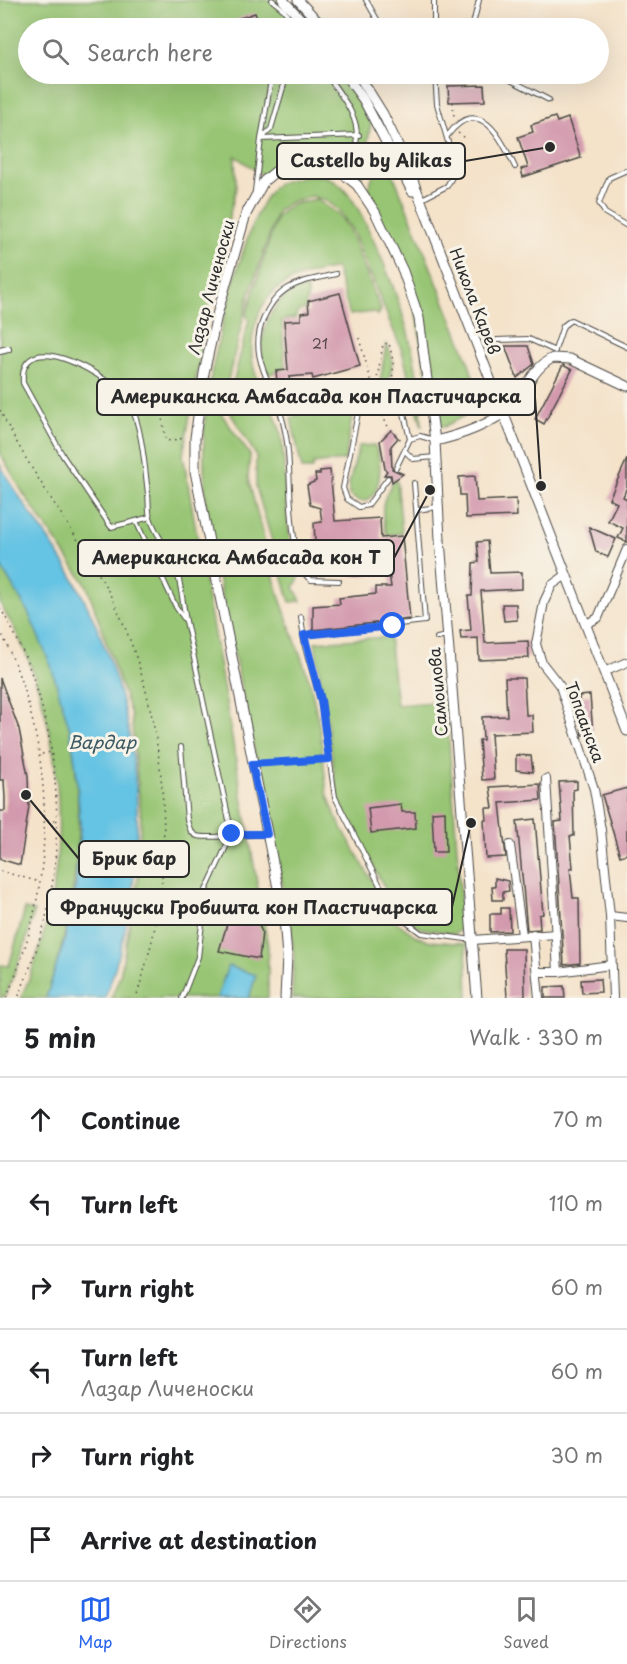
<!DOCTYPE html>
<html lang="en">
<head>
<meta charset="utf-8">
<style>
  body { margin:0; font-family:"Playpen Sans",sans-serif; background:#f2f2f2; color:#202124 }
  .stop { position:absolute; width:18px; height:18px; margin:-14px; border:4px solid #2563eb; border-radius:50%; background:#fff }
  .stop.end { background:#2563eb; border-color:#fff; box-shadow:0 2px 6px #0008 }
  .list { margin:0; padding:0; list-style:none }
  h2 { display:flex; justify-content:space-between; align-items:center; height:78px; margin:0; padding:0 24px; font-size:26px }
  h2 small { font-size:20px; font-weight:400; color:#757577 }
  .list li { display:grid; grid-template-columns:39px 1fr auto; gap:18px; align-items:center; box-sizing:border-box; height:84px; padding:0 24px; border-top:2px solid #e0e0e0 }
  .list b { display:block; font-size:22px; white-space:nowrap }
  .list p { margin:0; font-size:20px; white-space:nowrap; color:#757577 }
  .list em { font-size:20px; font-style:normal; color:#757577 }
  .icon { flex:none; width:33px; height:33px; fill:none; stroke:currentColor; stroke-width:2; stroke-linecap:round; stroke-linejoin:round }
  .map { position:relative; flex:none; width:627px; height:998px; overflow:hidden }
  .search { position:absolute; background:#fff; box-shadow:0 6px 24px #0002; left:18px; right:18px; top:18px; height:66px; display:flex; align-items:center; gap:15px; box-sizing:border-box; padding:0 21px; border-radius:33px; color:#757577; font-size:22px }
  .sheet { height:582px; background:#fff }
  nav { display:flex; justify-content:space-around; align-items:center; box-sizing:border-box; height:84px; border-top:2px solid #e0e0e0; background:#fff; font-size:16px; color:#757577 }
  nav a { display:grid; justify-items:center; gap:3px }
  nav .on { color:#2563eb }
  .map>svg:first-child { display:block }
</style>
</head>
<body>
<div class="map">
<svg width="627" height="998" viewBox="0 0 627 998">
  <rect width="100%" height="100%" fill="#f7f3e8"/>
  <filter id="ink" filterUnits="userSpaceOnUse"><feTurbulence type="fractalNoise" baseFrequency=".0167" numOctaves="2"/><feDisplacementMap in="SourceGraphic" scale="12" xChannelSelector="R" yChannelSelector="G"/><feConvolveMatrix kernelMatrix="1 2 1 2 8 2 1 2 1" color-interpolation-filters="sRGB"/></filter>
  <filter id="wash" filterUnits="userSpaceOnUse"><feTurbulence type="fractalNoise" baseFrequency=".008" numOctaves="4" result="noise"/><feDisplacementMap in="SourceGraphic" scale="24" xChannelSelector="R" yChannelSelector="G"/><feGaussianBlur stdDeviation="1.35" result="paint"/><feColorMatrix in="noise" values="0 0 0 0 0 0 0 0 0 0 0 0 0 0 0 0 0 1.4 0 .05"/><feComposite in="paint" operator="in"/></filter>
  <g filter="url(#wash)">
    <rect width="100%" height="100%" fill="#f4e2c9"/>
    <!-- green -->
    <g fill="#97c573" stroke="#61784f" stroke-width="1.5">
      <path d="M0,0H280L305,28H28V74H341L371,123L361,179L318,158L261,174L235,156L236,188L209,304L183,455L268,946V998H111L120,976L138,879L141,816L131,715L87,586L23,493L0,453Z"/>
      <path d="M383,149L467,357L480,400L471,412L444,427L435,424L410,278L367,191Z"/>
      <path d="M310,175C316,176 324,176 329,178C351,189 362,216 372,237C401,299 420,358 422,427L402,351L351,228L339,211L327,201L312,196L289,203L277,212L248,299L220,412L250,455L248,478L278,593L310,682L320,730L327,793L336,817L394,920L416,936L430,941L466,944L468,998H292L294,957L290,921L209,534C205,494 202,456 205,415C208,374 246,209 276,185C283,179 301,178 310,175Z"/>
      <path d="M316,199L338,214L348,227L381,310L378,315L373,312L350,315L336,268C319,272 300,275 284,284C254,301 245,348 257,378C266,400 280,418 282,442C287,490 284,531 299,578L294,587L301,601L290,602L256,487V455L231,414L232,387L249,320L246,315L277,216L291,205Z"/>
      <path d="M302,287H306L308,295L305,309L297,312L296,318L282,320L285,368L268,375C253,342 268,300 302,287Z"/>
      <path d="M386,344C400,363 386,384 379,403L375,390L379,389Z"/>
      <path d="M339,399L347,400L353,411L345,460L313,464V469H302L291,418L303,412L302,408Z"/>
      <path d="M374,445C387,464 378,519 349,495V484L359,446Z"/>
      <path d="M395,480H397L402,533L387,535C380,514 381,497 395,480Z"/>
      <path d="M0,565C91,693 97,854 46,998H21C66,897 70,785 36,681C30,662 22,644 13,626C9,619 2,610 0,602C0,591 0,577 0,565Z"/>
      <path d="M389,637L397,705L446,701L463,928L454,934L420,928L398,914L338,798L315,642Z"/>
      <path d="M25,909L34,911L25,945L6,995L0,998V965L9,966Z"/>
    </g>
    <!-- water -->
    <g fill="#65c3e3" stroke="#487787" stroke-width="1.5">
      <path d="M0,464C22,507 56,544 78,587C146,718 156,859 105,998H46L64,942L76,883L80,826L76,769L70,730L51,666L28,612L0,565Z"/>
      <path d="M228,966L256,975L249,998H217Z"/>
    </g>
    <g id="blocks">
      <!-- building -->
      <g fill="#d39aae">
        <path d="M255,13L261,28H240L237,19Z"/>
        <path d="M484,85L485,101L449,102L448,86Z"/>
        <path d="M555,117L557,122L568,118L581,158L523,177L521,169L528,167L518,137L533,132L531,125Z"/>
        <path d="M340,293L360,366L313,379L312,375L289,377L291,392L278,394L276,371L288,370L284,321L301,320V313L309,312L308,301Z"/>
        <path d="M505,346H528L534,364L517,378Z"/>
        <path d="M563,365L572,370L544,424L535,419Z"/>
        <path d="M391,430L398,438L391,446L392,469L403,474L392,482L391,475H384L387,471L385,469L380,441Z"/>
        <path d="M627,459V487L623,497L627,499V542L618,538L623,528L608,521L617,503L609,499Z"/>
        <path d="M330,470L335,521L380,518L381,538L402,536L410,619L313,630V606L340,604L339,598L376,594V587H391L389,573L352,576L351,556L316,559L314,523L322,522L320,508L310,505L307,485L316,481L315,474H320V471Z"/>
        <path d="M475,476L477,501L516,499L517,516L466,518L465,495H460L459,477Z"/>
        <path d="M589,527L616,539L608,557L596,552Z"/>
        <path d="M487,541L490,573L522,572V589L481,591L485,643L528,641L529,658L479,660L478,638L461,639L460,631L471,630L468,596H472L473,563L479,562L477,542Z"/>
        <path d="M502,604H516L517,620L504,621Z"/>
        <path d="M0,678L19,729L28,776L29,806L20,865L0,859V811H5V798L4,780H0Z"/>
        <path d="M505,678H524L526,715H532L533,732L491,734L494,779L482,780L479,740H483L482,717L507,716Z"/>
        <path d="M590,695L593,734L582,735L579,696Z"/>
        <path d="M516,755L531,756L533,772L516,770Z"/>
        <path d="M577,781V789L573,790L574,836H570L573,868H570L573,898H579L580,963L564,965L555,822L562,821L559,782Z"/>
        <path d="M540,784L541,800L500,803L506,857L486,858L484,820H487L486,808H493L490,787Z"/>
        <path d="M627,788V854L620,856L602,795Z"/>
        <path d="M401,804L402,812H415L416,828L371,833L368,808Z"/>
        <path d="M445,811L446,852H434L432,812Z"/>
        <path d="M535,819L543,914L539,915L540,929L527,930L517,821Z"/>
        <path d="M495,878L508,881L509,891L503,892V900H493L492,887H495Z"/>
        <path d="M235,897L247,900L262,932L259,959L219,951Z"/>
        <path d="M501,908H509L510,931L490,932V914H501Z"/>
        <path d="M504,949H524L525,997L507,998Z"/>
        <path d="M600,979L601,992L582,993L581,980Z"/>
        <path d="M564,986L565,998H545V987Z"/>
      </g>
    </g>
  </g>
  <g filter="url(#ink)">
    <use href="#blocks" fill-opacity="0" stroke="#494643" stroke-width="1.5"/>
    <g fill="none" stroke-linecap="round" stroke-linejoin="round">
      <defs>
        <g id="service">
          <path d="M272,0L284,10L296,28"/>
          <path d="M366,0L382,28"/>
          <path d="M434,0V28"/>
          <path d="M472,28L479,0"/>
          <path d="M272,74L261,139L359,135"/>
          <path d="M326,74C352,111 370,129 345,173"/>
          <path d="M499,74L549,100"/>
          <path d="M448,135C480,93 502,140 515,167"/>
          <path d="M627,170L609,178L599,203L605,213L627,226"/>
          <path d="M255,191L261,139L271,129L285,81"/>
          <path d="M420,200L447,186L456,170L437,104L435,74"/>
          <path d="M336,274C301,282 278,283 263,320C249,354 269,380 280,411C284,424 287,438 288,452C291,479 288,565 311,580L339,581"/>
          <path d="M497,340L529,339L555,351"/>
          <path d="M555,350L563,326L571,320L627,347"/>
          <path d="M400,396L410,439"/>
          <path d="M279,410C301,403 354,377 358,413L343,488L347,499L359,507L368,505L388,478"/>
          <path d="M405,451L413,459L435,457"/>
          <path d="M396,468L410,439L420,436L434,440"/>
          <path d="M417,510L437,507"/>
          <path d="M150,517L136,521L176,607L186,621L232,834L206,890L198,957L182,998"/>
          <path d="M136,521L111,527L63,456L23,383C18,321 117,379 130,404C142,426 145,469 148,494C149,501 148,510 150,517C154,531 165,545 171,558C181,576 182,600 186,621"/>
          <path d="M301,617L305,647L321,701L335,797L394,913L421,933L473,940"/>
          <path d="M304,635L425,621L414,483"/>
          <path d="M437,638L447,636"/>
          <path d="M181,747L187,820C189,827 190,833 197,836C204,839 254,834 266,834"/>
        </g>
        <path id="pedestrian" d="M0,351L8,349"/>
        <g id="minor">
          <path d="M566,575L552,585L544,602L536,644L542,663L560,686L594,789L601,830L610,916L613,998"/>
          <path d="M586,624L598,618L627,549"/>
          <path d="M604,672L627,662"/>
          <path d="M546,779L558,972"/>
          <path d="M510,845L522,935"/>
          <path d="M610,916L627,918"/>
          <path d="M533,935L539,998"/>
          <path d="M473,940L556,934"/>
          <path d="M537,972H558L611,965"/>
        </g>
        <g id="tertiary">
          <path d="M283,0L309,28"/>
          <path d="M298,0L324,28"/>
          <path d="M345,74L363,99L412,191"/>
          <path d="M358,74L383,114L405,160L627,731"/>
          <path d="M435,441C458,436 494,424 511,406C525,392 534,366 553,358L570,359L627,386"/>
          <path d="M285,998L287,957L284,918L195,471V438L204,373L217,315L246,214L264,181L276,171L290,165L314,162L337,169L357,185L375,212L403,271L419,318L435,441L440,540L477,998"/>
        </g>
      </defs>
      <!-- service casing -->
      <use href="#service" stroke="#494643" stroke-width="6"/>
      <!-- pedestrian casing -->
      <use href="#pedestrian" stroke="#494643" stroke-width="8"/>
      <!-- minor casing -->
      <use href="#minor" stroke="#494643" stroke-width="10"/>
      <!-- tertiary casing -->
      <use href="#tertiary" stroke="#494643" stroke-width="11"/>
      <!-- path -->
      <g stroke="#494643" stroke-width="1.5" stroke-dasharray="1.5 4.5" stroke-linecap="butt">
        <path d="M453,102L454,119"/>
        <path d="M458,133L467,139"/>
        <path d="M359,338L381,416"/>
        <path d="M372,386L376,385L383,344L389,343C391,352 394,362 393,371C392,394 374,400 387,425"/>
        <path d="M130,395L143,399L162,418L166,441L185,438"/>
        <path d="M0,410C28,469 68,521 101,578C151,665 170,779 162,878C159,919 148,959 136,998"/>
        <path d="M387,425L402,441"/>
        <path d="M0,608C52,692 67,802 50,898C44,933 31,965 18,998"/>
        <path d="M0,630C57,748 59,878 6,998"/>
        <path d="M42,754L51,752"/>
        <path d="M261,763L322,759"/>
        <path d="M47,820H57"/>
        <path d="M0,871L40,882"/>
      </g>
      <!-- service -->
      <use href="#service" stroke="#fff" stroke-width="4"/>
      <!-- pedestrian -->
      <use href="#pedestrian" stroke="#fff" stroke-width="6"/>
      <!-- minor -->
      <use href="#minor" stroke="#fff" stroke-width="8"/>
      <!-- tertiary -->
      <use href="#tertiary" stroke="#fff" stroke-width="9"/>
    </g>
  </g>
  <g fill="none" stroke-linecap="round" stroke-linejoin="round" filter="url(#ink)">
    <!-- route -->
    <path stroke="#2563eb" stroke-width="8" d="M232,834H267L252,764L329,759L321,700L304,635L393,626"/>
  </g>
  <g text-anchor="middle" stroke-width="6" stroke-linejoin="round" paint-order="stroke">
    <!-- number labels -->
    <g font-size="14" fill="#55474c">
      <text x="320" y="349">21</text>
    </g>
    <!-- street labels -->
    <g font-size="16" fill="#2b2b2b" stroke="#f7f3e8">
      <text transform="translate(211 287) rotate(-75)" y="6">Лазар Личеноски</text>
      <text transform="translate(475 301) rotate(69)" y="6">Никола Карев</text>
      <text transform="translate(438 692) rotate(-95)" y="6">Самоилова</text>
      <text transform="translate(585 722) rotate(70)" y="6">Топаанска</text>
    </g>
    <!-- water labels -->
    <g font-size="18" font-style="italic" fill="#3c5962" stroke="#f7f3e8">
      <text x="102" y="749">Вардар</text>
    </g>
  </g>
  <!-- callouts -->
  <path fill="none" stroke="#2b2b2b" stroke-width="2" d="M550 147L465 161M541 486L535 397M430 490L394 558M26 795L79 859M471 823L452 907"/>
  <g fill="#2b2b2b" stroke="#f7f3e8" stroke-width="2">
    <circle cx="550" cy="147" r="6"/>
    <circle cx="541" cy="486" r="6"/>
    <circle cx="430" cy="490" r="6"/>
    <circle cx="26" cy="795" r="6"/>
    <circle cx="471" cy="823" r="6"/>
  </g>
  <g fill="#f7f3e8" stroke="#2b2b2b" stroke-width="2">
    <rect x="277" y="143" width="188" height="36" rx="6"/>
    <rect x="97" y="379" width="438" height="36" rx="6"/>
    <rect x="78" y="540" width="316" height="36" rx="6"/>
    <rect x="79" y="841" width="110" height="36" rx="6"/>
    <rect x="47" y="889" width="405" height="36" rx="6"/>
  </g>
  <g font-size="18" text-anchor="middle" font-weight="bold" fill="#2b2b2b">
    <text x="371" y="167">Castello by Alikas</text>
    <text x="316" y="403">Американска Амбасада кон Пластичарска</text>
    <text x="236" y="564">Американска Амбасада кон Т</text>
    <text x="134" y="865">Брик бар</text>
    <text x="249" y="914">Француски Гробишта кон Пластичарска</text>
  </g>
</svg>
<div class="stop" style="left:393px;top:626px"></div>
<div class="stop end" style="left:232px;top:834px"></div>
<div class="search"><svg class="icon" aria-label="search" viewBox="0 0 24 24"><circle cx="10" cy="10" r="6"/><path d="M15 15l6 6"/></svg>Search here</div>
</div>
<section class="sheet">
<h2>5 min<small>Walk · 330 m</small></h2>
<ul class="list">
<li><svg class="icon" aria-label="ahead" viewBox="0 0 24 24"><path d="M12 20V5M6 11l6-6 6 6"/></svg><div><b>Continue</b></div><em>70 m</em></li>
<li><svg class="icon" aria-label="left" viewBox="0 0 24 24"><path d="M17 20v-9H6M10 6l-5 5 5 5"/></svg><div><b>Turn left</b></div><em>110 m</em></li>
<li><svg class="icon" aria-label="right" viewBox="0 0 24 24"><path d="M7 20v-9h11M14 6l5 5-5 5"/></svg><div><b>Turn right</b></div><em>60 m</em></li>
<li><svg class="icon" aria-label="left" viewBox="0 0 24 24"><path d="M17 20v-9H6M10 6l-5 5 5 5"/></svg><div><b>Turn left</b><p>Лазар Личеноски</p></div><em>60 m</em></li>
<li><svg class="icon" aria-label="right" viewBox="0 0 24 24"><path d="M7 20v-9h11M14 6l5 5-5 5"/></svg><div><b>Turn right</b></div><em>30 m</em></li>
<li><svg class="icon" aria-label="arrive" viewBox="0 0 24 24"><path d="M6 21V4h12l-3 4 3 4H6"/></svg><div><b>Arrive at destination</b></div></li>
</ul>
</section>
<nav>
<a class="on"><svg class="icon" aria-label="map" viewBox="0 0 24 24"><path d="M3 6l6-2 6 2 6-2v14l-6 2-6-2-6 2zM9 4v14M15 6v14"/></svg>Map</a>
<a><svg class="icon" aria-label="directions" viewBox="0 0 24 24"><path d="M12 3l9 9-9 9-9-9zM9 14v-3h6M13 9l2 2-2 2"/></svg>Directions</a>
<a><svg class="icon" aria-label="saved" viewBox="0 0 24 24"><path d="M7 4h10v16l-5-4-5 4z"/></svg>Saved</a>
</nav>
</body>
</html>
